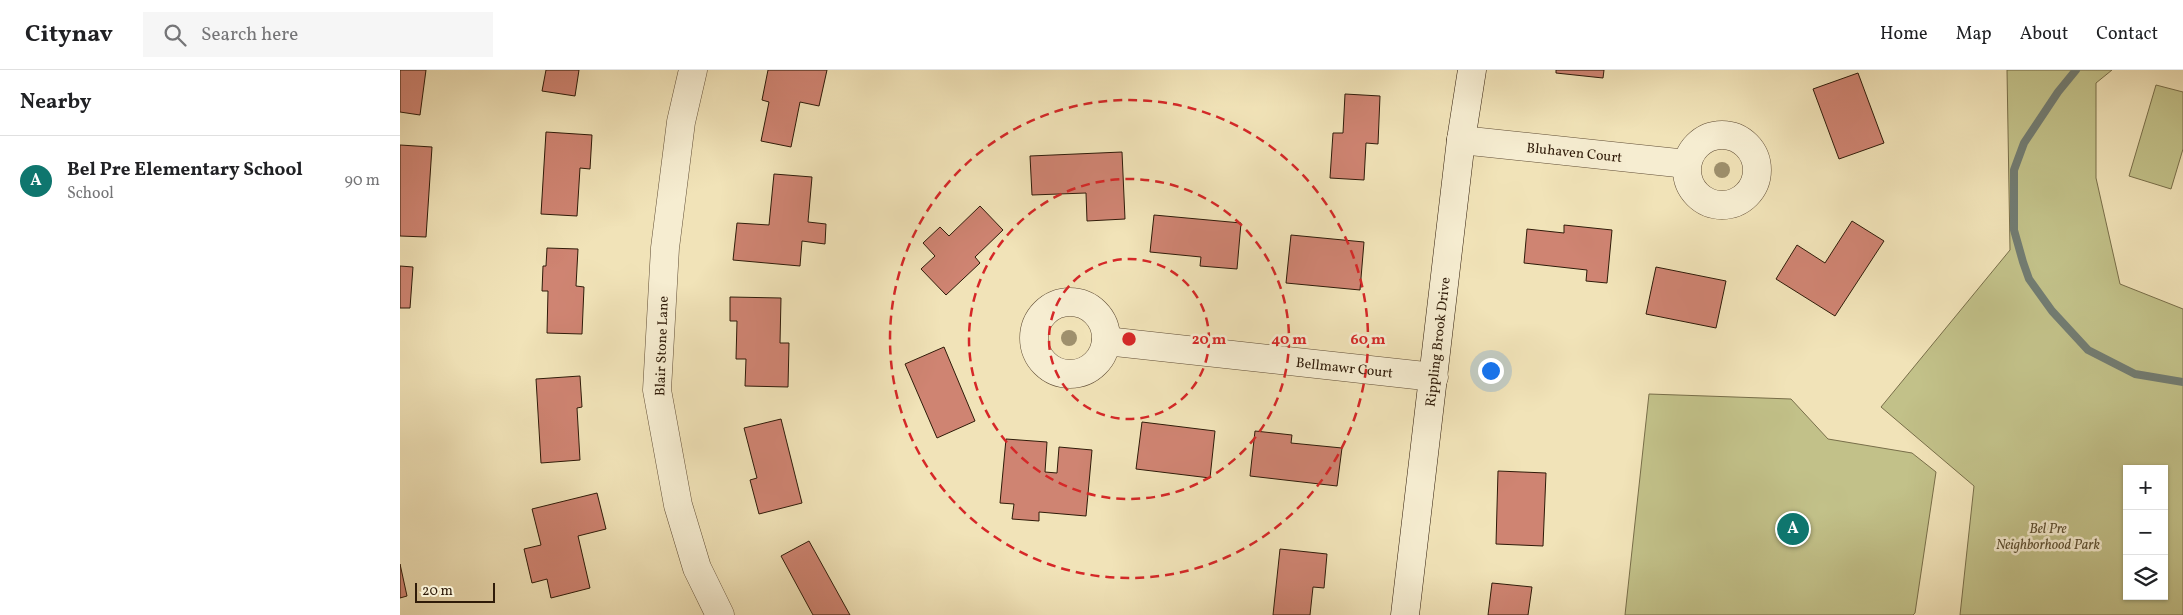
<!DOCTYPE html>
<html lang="en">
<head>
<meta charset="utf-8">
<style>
  body { margin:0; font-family:Vollkorn,serif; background:#f6f6f6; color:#202124 }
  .controls { position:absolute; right:15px; bottom:15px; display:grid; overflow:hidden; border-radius:0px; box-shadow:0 1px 4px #0004 }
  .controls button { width:45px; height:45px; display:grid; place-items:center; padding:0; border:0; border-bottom:1px solid #e0e0e0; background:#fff; color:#202124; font:25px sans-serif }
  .scale { position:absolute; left:15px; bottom:12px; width:80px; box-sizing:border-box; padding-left:5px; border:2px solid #2f1b09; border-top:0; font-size:14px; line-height:18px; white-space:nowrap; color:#2f1b09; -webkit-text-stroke:4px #f6edd1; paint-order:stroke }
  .you { position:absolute; left:1090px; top:300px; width:18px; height:18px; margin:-12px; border:4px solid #fff; border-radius:50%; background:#1a73e8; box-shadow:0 0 0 8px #1a73e833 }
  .badge { display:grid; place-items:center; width:32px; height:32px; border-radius:50%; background:#0f766e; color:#fff; font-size:16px; font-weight:700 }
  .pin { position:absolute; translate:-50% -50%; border:2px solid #fff; box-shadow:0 1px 5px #0006 }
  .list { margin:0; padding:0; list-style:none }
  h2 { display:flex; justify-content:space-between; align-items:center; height:65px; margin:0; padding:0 20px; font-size:21px }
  h2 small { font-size:16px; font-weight:400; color:#757577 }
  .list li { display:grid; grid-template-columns:32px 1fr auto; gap:15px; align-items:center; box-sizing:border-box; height:90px; padding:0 20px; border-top:1px solid #e0e0e0 }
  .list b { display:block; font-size:19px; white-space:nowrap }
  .list p { margin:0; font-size:16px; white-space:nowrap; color:#757577 }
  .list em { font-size:16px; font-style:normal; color:#757577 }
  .icon { flex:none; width:28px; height:28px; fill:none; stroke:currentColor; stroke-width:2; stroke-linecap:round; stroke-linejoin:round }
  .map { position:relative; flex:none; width:1783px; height:545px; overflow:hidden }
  header { display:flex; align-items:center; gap:30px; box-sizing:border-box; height:70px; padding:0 25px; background:#fff; border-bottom:1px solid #e0e0e0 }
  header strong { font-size:24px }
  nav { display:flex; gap:28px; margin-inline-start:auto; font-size:18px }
  .search { width:350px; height:45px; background:#f6f6f6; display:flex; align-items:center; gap:12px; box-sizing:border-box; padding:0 18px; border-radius:0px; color:#757577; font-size:19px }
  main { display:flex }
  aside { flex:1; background:#fff }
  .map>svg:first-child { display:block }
</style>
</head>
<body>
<header>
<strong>Citynav</strong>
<div class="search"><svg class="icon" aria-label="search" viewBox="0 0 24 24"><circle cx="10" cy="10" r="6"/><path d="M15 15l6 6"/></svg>Search here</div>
<nav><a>Home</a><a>Map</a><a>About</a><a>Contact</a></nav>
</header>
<main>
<aside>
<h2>Nearby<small></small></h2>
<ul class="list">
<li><span class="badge">A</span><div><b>Bel Pre Elementary School</b><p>School</p></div><em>90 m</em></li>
</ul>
</aside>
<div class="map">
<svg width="1783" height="545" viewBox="0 0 1783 545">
  <rect width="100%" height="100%" fill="#f1e3b8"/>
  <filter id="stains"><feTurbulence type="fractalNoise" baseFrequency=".004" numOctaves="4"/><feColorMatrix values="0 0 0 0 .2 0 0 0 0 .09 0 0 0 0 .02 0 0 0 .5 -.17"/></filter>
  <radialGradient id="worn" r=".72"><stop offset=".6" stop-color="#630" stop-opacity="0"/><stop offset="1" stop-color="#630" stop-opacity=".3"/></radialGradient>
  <!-- green -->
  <g fill="#c2c189" stroke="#786e49" fill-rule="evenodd">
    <path d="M1607,0H1712L1696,13V108L1720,214L1783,239V545H1560L1574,416L1481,337L1610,180ZM1727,399H1764V526H1727Z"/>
    <path d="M1756,15L1783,22V79L1771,119L1729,106Z"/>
    <path d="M1249,324L1391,329L1428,369L1512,383L1536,402L1515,543L1513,545H1225Z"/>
  </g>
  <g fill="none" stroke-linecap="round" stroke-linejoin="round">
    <!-- stream -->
    <path stroke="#727c72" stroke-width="8" d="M1676,0L1658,22L1624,73L1614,100V160L1623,192L1629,209L1652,241L1688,280L1735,304L1783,312"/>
  </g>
  <!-- building -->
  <g fill="#cf8472" stroke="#2f1b09">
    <path d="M0,0H26L20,45L0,42Z"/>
    <path d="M146,0H179L175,26L142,21Z"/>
    <path d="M368,0H427L419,36L400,32L391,77L361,71L369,32L362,30Z"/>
    <path d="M1156,0H1204L1203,8L1156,3Z"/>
    <path d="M1458,3L1484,73L1439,89L1413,19Z"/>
    <path d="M945,24L980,26L978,74L966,73L964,110L930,108L933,63H943Z"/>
    <path d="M146,62L192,65L190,99L180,98L177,146L141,144Z"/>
    <path d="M0,75L32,77L26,167L0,166Z"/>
    <path d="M722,82L725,149L687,151L686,123L632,125L630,86Z"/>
    <path d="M374,104L412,107L408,152L426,154L425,174L402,171L400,196L333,190L337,153L369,155Z"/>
    <path d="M580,136L603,160L575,187L580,193L546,225L521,199L535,186L523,173L540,157L549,166Z"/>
    <path d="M754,145L841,153L837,199L800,196L801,187L750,182Z"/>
    <path d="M1452,151L1484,171L1435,246L1376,209L1397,175L1425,193Z"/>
    <path d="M1164,155L1212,160L1207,213L1186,211L1187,200L1124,193L1127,159L1164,163Z"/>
    <path d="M891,165L964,172L960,220L886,213Z"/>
    <path d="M147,178L178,179L176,216L184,217L182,264L147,263L148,221H142L143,196H146Z"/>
    <path d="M0,196L13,197L10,238H0Z"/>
    <path d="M1256,197L1326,211L1316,258L1246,244Z"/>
    <path d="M330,227L381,228L380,273H389L388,317L345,316L346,289H336L337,251H330Z"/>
    <path d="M544,277L575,351L537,368L505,294Z"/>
    <path d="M180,306L182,337L177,338L180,390L141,393L136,309Z"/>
    <path d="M381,349L402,433L359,444L350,410L357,408L344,358Z"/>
    <path d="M742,352L815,361L810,408L736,399Z"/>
    <path d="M855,361L892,365L891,373L942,378L937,416L850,406Z"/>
    <path d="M606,369L647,372L645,402L657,403L659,377L692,380L686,446L639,442V451L612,449L614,434L600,433Z"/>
    <path d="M1098,401L1146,403L1143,476L1096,474Z"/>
    <path d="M197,423L206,459L178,466L190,518L151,528L147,509L132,513L124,479L141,475L132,439Z"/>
    <path d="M409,471L450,545H413L381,486Z"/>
    <path d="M880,479L927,484L924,518L913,517L910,545H873Z"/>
    <path d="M0,494L7,526L0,528Z"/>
    <path d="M1092,513L1132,517L1128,545H1088Z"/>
  </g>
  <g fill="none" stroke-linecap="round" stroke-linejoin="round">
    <defs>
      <g id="street">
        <path d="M293,0L281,52L265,178L257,320L278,435L297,498L320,545"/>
        <circle cx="1322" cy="100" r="35"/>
        <path id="s1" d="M1061,70L1287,94"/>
        <circle cx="670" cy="268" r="36"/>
        <path id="s2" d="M706,271L1034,307"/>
      </g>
      <g id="secondary">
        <path id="s3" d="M1005,545L1061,70L1072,0"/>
      </g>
    </defs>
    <!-- street casing -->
    <use href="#street" stroke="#604d35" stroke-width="29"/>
    <!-- secondary casing -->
    <use href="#secondary" stroke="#2f1b09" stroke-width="29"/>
    <!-- street -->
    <use href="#street" stroke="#f6edd1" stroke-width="28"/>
    <!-- secondary -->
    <use href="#secondary" stroke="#f6edd1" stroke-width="28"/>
  </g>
  <!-- trees -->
  <g fill="#9e906d">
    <circle cx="1322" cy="100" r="8"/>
    <circle cx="669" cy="268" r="8"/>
  </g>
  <!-- distance rings -->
  <g fill="none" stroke="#d62828" stroke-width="2.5" stroke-dasharray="9 6">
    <circle cx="729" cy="269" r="80"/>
    <circle cx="729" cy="269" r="160"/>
    <circle cx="729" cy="269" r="239"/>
  </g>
  <g text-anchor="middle" stroke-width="5" stroke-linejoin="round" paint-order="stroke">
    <!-- street labels -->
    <g font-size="14" fill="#2f1b09" stroke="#f6edd1">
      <text dy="5" stroke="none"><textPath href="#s1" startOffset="114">Bluhaven Court</textPath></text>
      <text dy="5" stroke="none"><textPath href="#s3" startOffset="275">Rippling Brook Drive</textPath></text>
      <text transform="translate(261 276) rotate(-88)" y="5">Blair Stone Lane</text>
      <text dy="5" stroke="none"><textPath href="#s2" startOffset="240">Bellmawr Court</textPath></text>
    </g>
    <!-- park labels -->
    <g font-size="14" font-style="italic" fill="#5b4d2f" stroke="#f6edd1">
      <text x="1648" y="463">Bel Pre<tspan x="1648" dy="16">Neighborhood Park</tspan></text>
    </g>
  </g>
  <circle cx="729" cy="269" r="8" fill="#d62828" stroke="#f6edd1" stroke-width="2.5"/>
  <g font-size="15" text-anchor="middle" font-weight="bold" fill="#d62828" stroke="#f6edd1" stroke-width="5" stroke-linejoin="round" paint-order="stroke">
    <text x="809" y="274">20 m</text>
    <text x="889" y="274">40 m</text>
    <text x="968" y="274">60 m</text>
  </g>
  <rect width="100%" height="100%" filter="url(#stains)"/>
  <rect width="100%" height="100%" fill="url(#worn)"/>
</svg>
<div class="controls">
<button>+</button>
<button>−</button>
<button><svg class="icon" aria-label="layers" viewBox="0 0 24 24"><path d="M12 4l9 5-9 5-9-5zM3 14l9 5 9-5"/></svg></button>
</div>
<div class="scale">20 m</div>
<div class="you"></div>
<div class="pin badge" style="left:1393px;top:459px">A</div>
</div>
</main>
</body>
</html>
